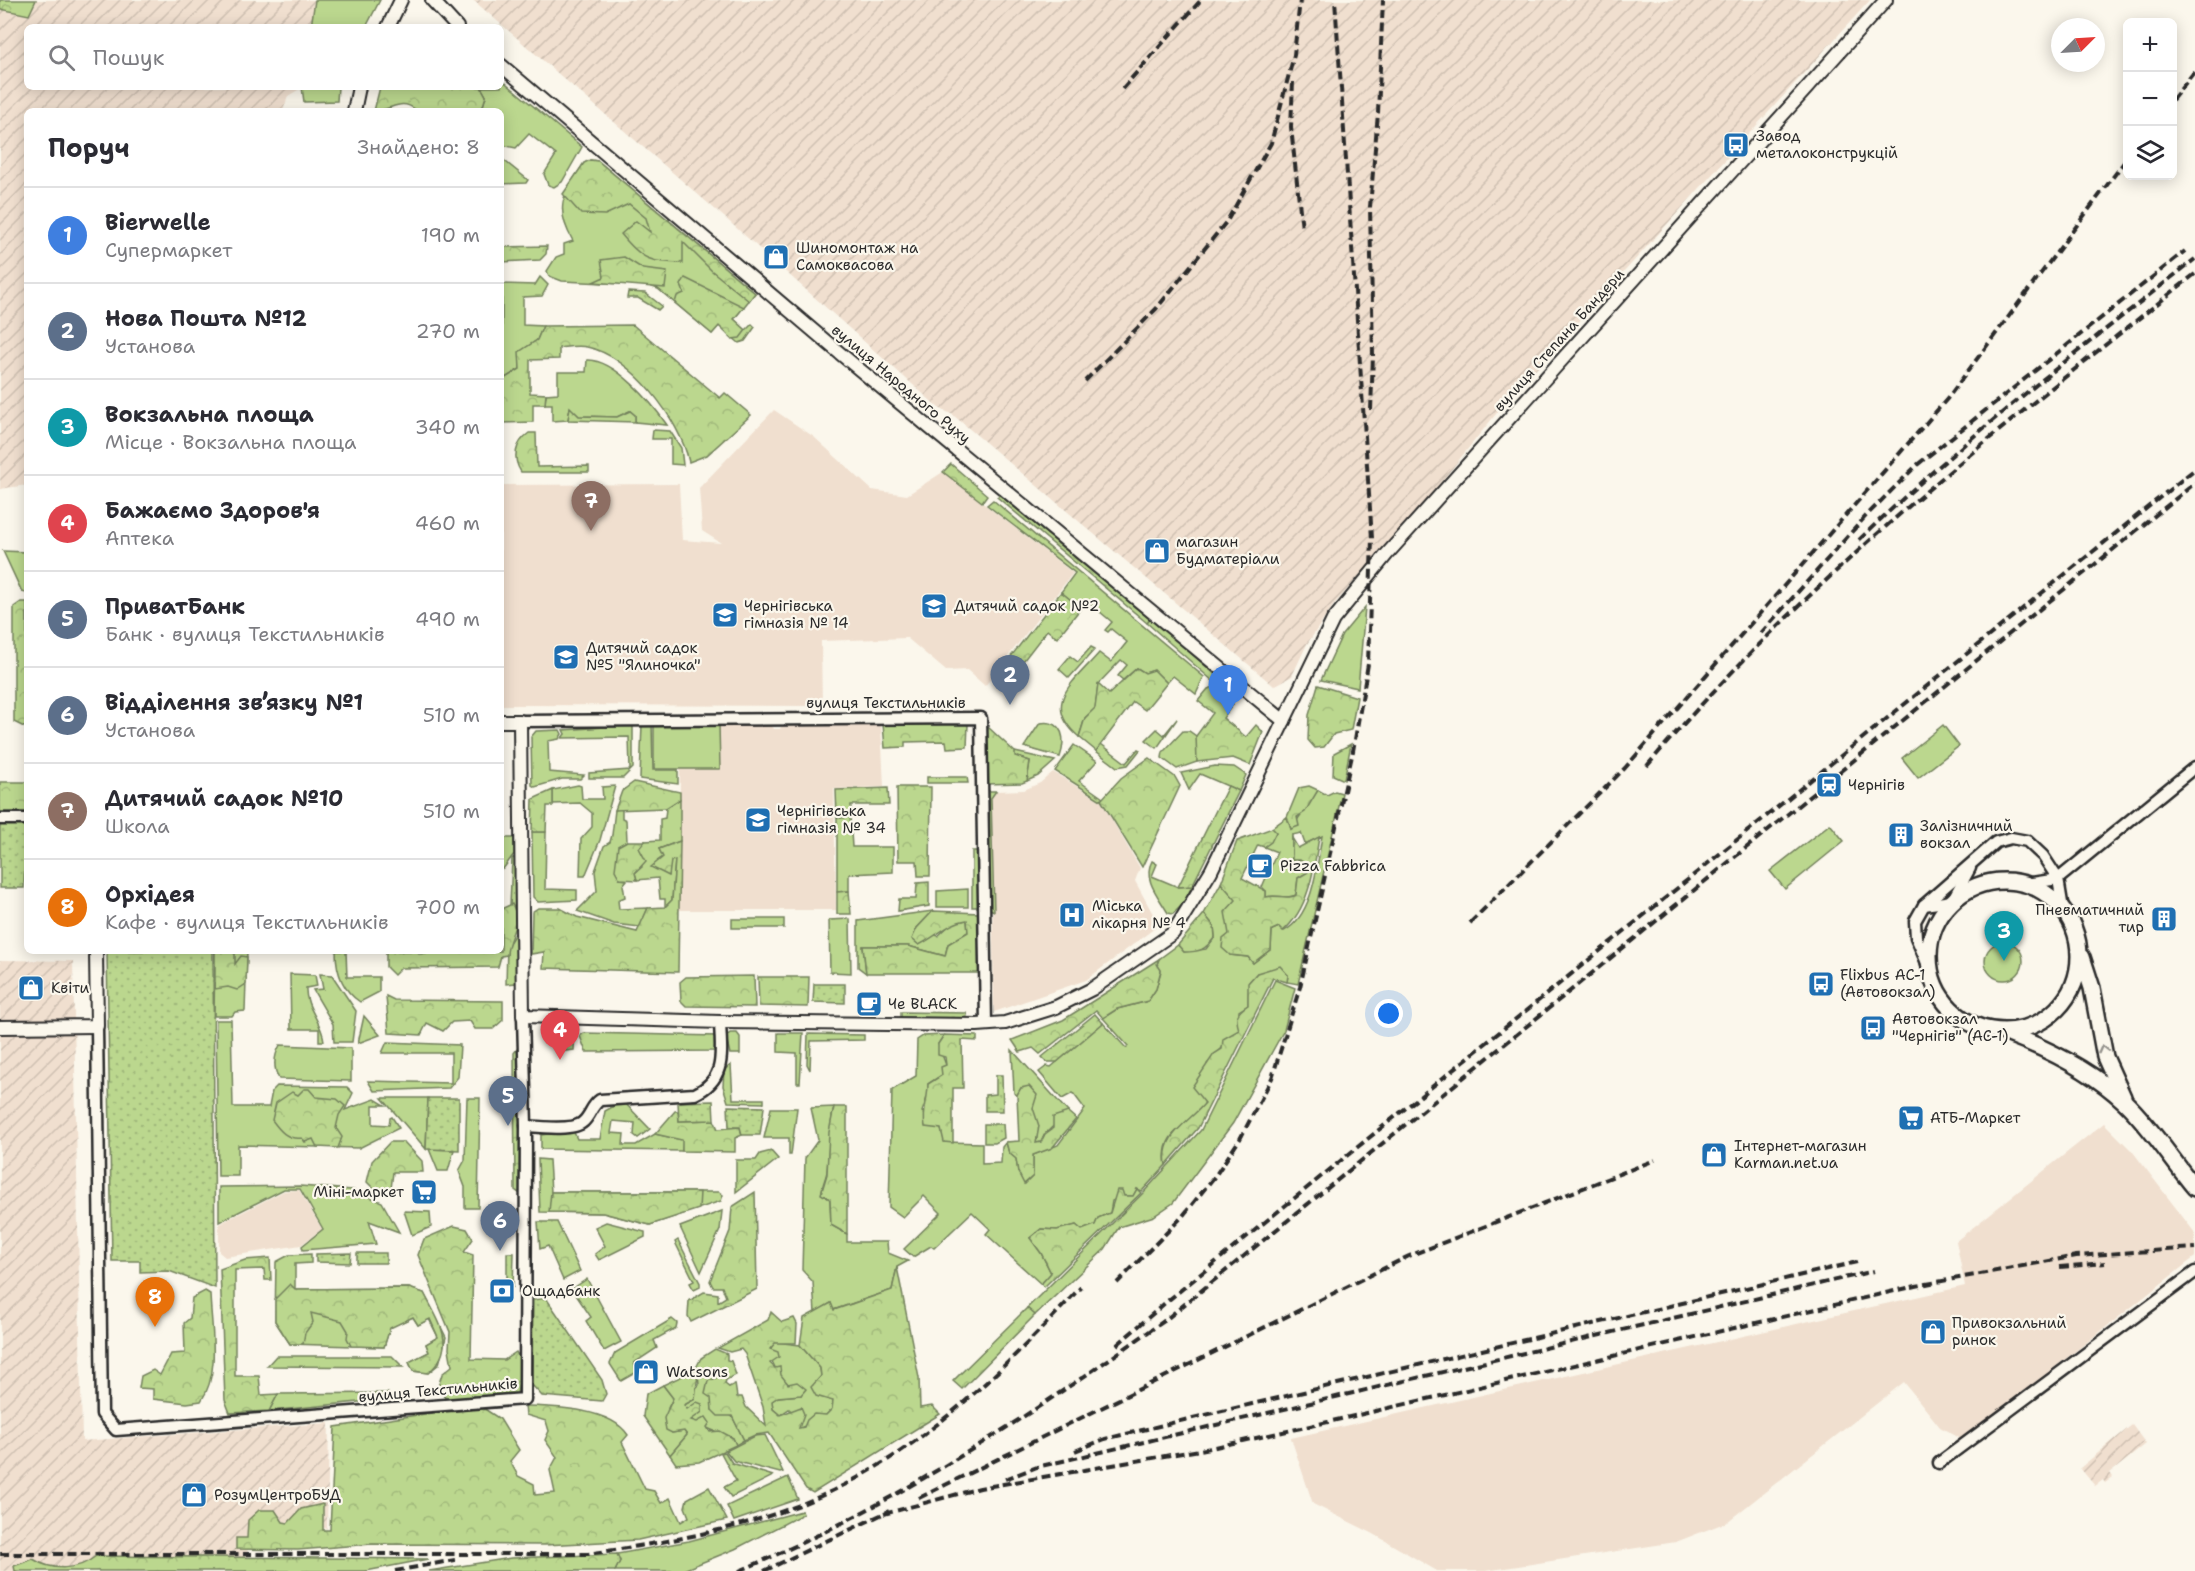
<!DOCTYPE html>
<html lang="uk">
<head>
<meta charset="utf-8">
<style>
  body { margin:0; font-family:"Shantell Sans",sans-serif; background:#f2f2f3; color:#2b2b33 }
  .controls { position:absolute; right:18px; top:18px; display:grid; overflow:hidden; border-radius:9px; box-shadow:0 3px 15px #0003 }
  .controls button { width:54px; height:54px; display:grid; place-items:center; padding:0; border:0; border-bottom:2px solid #e1e1e2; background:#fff; color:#2b2b33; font:30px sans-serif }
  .compass { position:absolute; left:2051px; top:18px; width:54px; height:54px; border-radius:50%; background:#fff; box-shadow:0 3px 15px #0003; rotate:66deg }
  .you { position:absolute; left:1389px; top:1014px; width:21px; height:21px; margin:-15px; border:4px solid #fff; border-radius:50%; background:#1a73e8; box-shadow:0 0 0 9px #1a73e833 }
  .badge { display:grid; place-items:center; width:39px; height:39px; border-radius:50%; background:#2563eb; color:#fff; font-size:20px; font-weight:700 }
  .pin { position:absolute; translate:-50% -50px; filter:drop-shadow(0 2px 3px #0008) }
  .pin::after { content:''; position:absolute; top:32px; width:21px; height:18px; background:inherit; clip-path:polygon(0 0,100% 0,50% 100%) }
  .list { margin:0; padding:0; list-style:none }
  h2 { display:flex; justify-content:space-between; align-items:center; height:78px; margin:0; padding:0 24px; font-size:26px }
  h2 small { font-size:20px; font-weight:400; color:#7c7c81 }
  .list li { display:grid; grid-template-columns:39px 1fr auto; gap:18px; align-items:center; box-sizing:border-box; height:96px; padding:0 24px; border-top:2px solid #e1e1e2 }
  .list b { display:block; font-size:22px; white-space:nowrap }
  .list p { margin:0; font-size:20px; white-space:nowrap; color:#7c7c81 }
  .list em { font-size:20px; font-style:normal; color:#7c7c81 }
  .icon { flex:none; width:33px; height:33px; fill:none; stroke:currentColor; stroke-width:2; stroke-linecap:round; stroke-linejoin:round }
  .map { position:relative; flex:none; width:2195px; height:1571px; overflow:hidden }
  .search { position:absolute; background:#fff; box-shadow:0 3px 15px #0003; left:24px; top:24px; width:480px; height:66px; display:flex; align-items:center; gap:15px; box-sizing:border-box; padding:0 21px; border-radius:9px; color:#7c7c81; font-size:22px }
  .panel { position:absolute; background:#fff; box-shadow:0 3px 15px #0003; left:24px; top:108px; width:480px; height:846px; border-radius:9px }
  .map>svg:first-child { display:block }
</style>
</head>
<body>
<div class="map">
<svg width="2195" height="1571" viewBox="0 0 2195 1571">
  <defs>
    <pattern id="industrial-furrows" width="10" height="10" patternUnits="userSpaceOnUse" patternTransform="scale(1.5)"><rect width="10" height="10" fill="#f0dfcf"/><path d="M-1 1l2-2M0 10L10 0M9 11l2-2" fill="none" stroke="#cec0b2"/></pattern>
    <pattern id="forest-crowns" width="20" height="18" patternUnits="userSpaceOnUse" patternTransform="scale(1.5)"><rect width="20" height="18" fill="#bbd78e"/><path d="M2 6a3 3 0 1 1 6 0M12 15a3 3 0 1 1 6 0" fill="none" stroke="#a1b97b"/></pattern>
    <pattern id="park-dots" width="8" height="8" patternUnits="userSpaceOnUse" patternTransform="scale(1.5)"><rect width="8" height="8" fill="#bbd78e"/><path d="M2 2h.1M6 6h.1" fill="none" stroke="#a1b97b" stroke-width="1.8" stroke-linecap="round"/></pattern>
  </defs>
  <rect width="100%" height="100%" fill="#fbf7ec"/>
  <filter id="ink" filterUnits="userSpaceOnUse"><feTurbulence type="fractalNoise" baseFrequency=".0167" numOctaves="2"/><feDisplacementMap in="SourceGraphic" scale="12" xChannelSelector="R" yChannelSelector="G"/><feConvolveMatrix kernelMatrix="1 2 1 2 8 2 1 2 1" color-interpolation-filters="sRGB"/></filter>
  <g filter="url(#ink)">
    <!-- built -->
    <g fill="#f0dfcf">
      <path d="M774,410L814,437L872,490L907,495L943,472L1073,573L985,686L967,670L946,671L907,638L821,641L822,706L501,705V485L679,484L682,540L721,543L702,531L699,488Z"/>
      <path d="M654,724H771L774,729H780L782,724H881L884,787L834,789L836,910H679L680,770L654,769Z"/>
      <path d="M1053,772L1101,801L1140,868L1135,881L1159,925L1086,980L994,1012L991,797L996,791L1024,790L1040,783Z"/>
      <path d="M2104,1123L2133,1152L2195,1233V1257L1963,1440L1940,1427L1904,1382L1727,1522L1676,1542L1485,1571H1437L1372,1533L1313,1504L1291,1438L1965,1286L1956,1241Z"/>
      <path d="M299,1190L322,1229L301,1245L225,1257L219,1252V1224L284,1191Z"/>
    </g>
    <!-- industrial -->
    <g fill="url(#industrial-furrows)">
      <path d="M0,0H342L330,27H27V87H303L288,96L283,111H27V485L0,489Z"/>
      <path d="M473,0H1870L1500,409L1416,513L1335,603L1307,644L1292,676L1274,686L953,415L939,408L724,217Z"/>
      <path d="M0,960L73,961L82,1441L329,1423L327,1528L247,1537L248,1571H0Z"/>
      <path d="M2132,1425L2146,1444L2110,1473L2113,1477L2105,1483L2103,1480L2095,1486L2080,1468Z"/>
    </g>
    <!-- grass -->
    <g fill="#bbd78e" stroke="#73815c" stroke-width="1.5">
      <path d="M315,0H380L366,27H311Z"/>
      <path d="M501,79L582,147L562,182L554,187L548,185L544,174L556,155L529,134L516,148L501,145L503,111L482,109L486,96L481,87H501Z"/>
      <path d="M302,87H338L337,101L304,102Z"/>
      <path d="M501,158L528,180L526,183L501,184Z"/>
      <path d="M590,160L598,161L755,293L734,319L746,330L752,324L755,327L745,341L739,343L719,326L712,334L658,289L647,285L562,281L549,276L547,271L556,257L564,254V244L573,241C553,206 564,193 584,163Z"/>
      <path d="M540,277L548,285L542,296L523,297V325L543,326L537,340L520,352V369L502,380V284L535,285Z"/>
      <path d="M587,360C615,359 652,403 667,425L635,422V415L630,411L617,417L579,416L570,408L568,420L552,421V404H545L546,394L558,393V372H586Z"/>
      <path d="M653,430L670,431L681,448L683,465L671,464V439H652Z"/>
      <path d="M993,500L1204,677L1196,694L1173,676L1167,683L1154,670L1145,673L1137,668L1123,680L1118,676L1127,665L1121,660L1098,684L1095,709L1085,718L1079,737C1040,703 1074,682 1099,653L1111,662L1127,642L1111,629L1108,632L1105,630L1112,622L1087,601L1081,608L1061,592L1075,573L987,505Z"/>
      <path d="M3,551L27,552V593L22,592Z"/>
      <path d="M1365,607L1358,688L1321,680L1342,635Z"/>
      <path d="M1151,618L1235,692L1231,697L1147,623Z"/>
      <path d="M1091,647L1095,649L1069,678L1059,669L1070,656L1078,662Z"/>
      <path d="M1177,719L1157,748L1146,740L1157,729L1164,735Z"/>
      <path d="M1040,723C1064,719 1066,740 1060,757L1024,747Z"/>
      <path d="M642,724H652L653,770H678V784L640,779Z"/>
      <path d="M654,724H719L720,769H654Z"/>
      <path d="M633,725V768L623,778H589V773L630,770L629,737L562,738L565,734L563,730Z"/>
      <path d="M1943,725L1959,746L1918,778L1902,758Z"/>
      <path d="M560,730L562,734L559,739L548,741L549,772L584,775L580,779H562L535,787L532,785L531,737L536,731Z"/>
      <path d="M1183,731H1189L1196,736L1199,753L1197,762L1177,769L1162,758L1163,752Z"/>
      <path d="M1101,744L1126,763L1138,749L1140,750L1128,765L1117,767L1096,751Z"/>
      <path d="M1351,744L1344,780L1333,775L1334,753Z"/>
      <path d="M1074,745L1097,761L1079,781L1103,798L1101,800L1055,771Z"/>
      <path d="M1015,752L1055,761L1038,776L1027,781L1030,761L1014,756Z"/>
      <path d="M1215,766L1234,767L1246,775L1239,791L1200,774L1189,790L1181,773Z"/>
      <path d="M927,777H967L968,783H927Z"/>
      <path d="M578,785L581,786L582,799H603L602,787L615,786L600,840L585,876H580L581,839L592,827V813L580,803L553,804V790Z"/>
      <path d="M1318,790L1327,795L1335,791L1342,793L1298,984L1287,982L1288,975L1257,973L1249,982L1248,1005L1239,1011V1030L1207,1064C1206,1075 1208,1090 1205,1101C1199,1126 1159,1125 1166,1165L1142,1191L1137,1189L1133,1196H1124L1112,1201L1110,1213L1098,1218L1095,1225L1082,1230L1076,1225L1057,1230L1041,1229L1030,1238L1041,1253L1051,1273L1041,1284L986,1234L990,1229L972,1212L934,1248L931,1246L913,1257L904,1249L941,1213L924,1196L903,1217L889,1207L892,1090L916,1076L917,1040L923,1036L944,1035L938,1044L946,1065L942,1075L928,1084V1095L922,1112L941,1129L945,1142L982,1143V1164L1001,1163L1002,1147L1006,1142L1009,1153L1016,1158L1018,1172L1025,1184L1033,1176V1155L1058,1145L1085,1109L1073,1093L1062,1099L1039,1072L1047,1066L1051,1067L1103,1023L1126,1048L1128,1046L1103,1018L1117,1009L1148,1001L1156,989L1161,971L1157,964L1159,959L1178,945L1184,952L1206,949L1215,937L1214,926L1204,914L1221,883L1237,900L1229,934L1230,955L1248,957L1253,963L1271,949L1272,930L1279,927L1284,931C1313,916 1317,866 1322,836L1305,844L1301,833L1292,835V860H1300L1308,866V872L1298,878L1296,895C1287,900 1276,894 1266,897V891L1262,887L1277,852L1264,847L1276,833L1272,828L1287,817L1291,829Z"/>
      <path d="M987,791H996L991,798L994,911L988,908Z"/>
      <path d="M680,799V841L659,849L663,857L657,861L675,859L672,900L665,907V899H660L658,878L637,880L635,873L642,867L639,848L645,841L660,840V819L665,818L666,808Z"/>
      <path d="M622,808V818L626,820L627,841L618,846L620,879L627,880L623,885L625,897L618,900L619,909L648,908L640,927L614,924L577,911L597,891L595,871L604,846L610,842L612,835L615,810Z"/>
      <path d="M850,817L852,847H893V872L849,874V891L837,892V818Z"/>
      <path d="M1830,824L1844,841L1785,889L1770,871Z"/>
      <path d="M532,832H546L545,889L577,890V900L538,902L533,897Z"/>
      <path d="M501,838H514V854L503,869H501Z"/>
      <path d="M972,851H977L978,907H972Z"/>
      <path d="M512,858H516L515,910L512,905L510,906Z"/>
      <path d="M1152,861L1157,864L1152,876L1178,887L1192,886L1183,904L1173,914L1168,913C1159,897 1142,879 1152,861Z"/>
      <path d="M968,889V907H937V891Z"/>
      <path d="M933,911L917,928L938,936L953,922L967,920L968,932L948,944L945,956L908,946H863L866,973L858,967V921Z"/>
      <rect x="732" y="919" width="52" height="9"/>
      <path d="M850,919L851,973L830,972L829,920Z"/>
      <path d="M516,932V983L506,984L507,946Z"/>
      <circle cx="2004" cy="961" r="19"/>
      <path d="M215,951H247L245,1011L235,1012L232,1016H214Z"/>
      <path d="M336,951H346L347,977H379V992L360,1002C342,990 336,972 336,951Z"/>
      <path d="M290,974L315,975L317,986L306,988C305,1008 322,1021 324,1041H319V1029H291Z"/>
      <path d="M320,974L332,975L356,1011L352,1042H334L333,1024L313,990L323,989Z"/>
      <path d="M1275,980L1295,988L1284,1030L1233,1123L1173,1203L1154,1216L1119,1227L1105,1249L1035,1315L1027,1308L1142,1194L1201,1130Z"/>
      <path d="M364,1016L380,1035L358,1043Z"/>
      <path d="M216,1020H231L233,1107H269L272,1091L277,1086L347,1087L353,1093L345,1110L375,1099L385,1105H373V1124L389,1125L390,1118L392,1117L399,1128L359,1148L238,1145V1176H218Z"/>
      <path d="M575,1032L574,1050L557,1052L553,1048Z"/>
      <path d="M584,1033L717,1036V1051L586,1052L580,1036Z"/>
      <path d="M730,1033H737L740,1037V1054H730L726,1037Z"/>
      <path d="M778,1033H803L800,1083H797V1053L778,1052Z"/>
      <path d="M808,1034L864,1035V1040L811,1041L810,1070L807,1064Z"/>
      <path d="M387,1042L460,1045L458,1077L449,1088L374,1091L368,1081L451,1083V1053H382Z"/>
      <path d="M280,1045L351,1048V1081L279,1079C273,1068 274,1056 280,1045Z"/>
      <path d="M1012,1050L1068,1112L1045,1134L1041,1142L1036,1144C1040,1121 1032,1107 1021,1088L1017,1095L1014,1093Z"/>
      <path d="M731,1065L733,1099H764V1103L728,1102L723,1086L724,1070Z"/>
      <path d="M382,1098H428L426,1149Z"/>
      <path d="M467,1098H480L478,1208H465V1187L459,1171L465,1160Z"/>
      <path d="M623,1101L650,1129L638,1138L634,1135L635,1123L613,1121L611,1133L624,1134L623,1145H636L655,1134L683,1140L682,1151L541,1149V1135L573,1130L577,1139H600L605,1111Z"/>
      <path d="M834,1107C829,1129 829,1149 827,1171C826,1179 821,1186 822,1194L830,1199L831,1225L847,1234V1242H887L888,1253L908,1261L897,1267L892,1290L833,1310L831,1303L815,1313L813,1282L802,1270L805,1158L818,1140L811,1108Z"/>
      <path d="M771,1108H797L791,1155H789V1138H764Z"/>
      <path d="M429,1149L454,1150L448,1171H438Z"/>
      <path d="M538,1159L549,1160L551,1192H719L723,1195L721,1201L650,1225L603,1213L540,1212Z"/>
      <path d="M300,1186L353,1190L382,1202L399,1232L369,1221L376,1244L303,1250L302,1246L323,1229L300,1189H284L219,1222V1187Z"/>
      <path d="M404,1211L430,1212L431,1227L412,1235Z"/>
      <path d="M722,1211L720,1230L701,1272L680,1227Z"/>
      <path d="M606,1222L645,1232V1237L599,1260L595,1254L605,1246L595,1227Z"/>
      <path d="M678,1240L700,1283V1287L694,1290L690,1283L694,1281L675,1242Z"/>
      <path d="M311,1254V1263L295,1264V1289L409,1288L424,1293L446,1337L439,1364L428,1373L413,1371L409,1362L429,1352L426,1344L438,1337L429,1319L418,1325L413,1317L390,1327L384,1347L290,1344L275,1321L276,1262L289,1255Z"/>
      <path d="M587,1279L621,1342L604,1351L586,1321L591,1317L572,1289Z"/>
      <path d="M775,1342L800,1345L820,1368L821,1376L833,1401L832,1409L826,1415L799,1429L800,1419L789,1409L780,1415L773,1409L772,1401L778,1397L801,1395C786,1383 770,1369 770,1349Z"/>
      <path d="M276,1356H392L403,1367L267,1366Z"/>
      <path d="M698,1374L715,1375L712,1410L732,1416L744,1440L736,1445L733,1438C723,1433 696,1427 690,1418C687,1415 686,1409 684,1405L695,1399L694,1390L699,1385Z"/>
      <path d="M663,1385L673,1398L668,1408L672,1433L684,1431L687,1435L670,1455L643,1416L646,1394Z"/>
      <path d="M388,1393V1399L269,1411L278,1394Z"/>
      <path d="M765,1435L783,1472L780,1473L734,1461L726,1451L755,1436Z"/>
      <path d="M725,1452L732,1463L773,1476L731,1497L724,1487L736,1481L721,1453Z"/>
      <path d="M788,1477L798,1499L734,1521L727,1506Z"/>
      <path d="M802,1511L803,1514L735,1549L681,1571H615L620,1561L617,1554L689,1541Z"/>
    </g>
    <!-- forest -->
    <g fill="url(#forest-crowns)" stroke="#73815c" stroke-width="1.5">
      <path d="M0,0H36L29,15L0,9Z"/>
      <path d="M380,87H481L486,96L482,109L416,110C400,97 392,111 374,111Z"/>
      <path d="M590,160L598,161L755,293L749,301L712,271L683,242V263C650,262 643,261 621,234L636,221L650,232L646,218L629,204L605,215L581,214L563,194L584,163Z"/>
      <path d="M547,246L546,254L540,260L501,262V247Z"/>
      <path d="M624,257L643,269L667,272L665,288L593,282L604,277L601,260Z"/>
      <path d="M685,278L744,307L734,319L746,330L740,338L732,339L719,326L712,334L675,303L677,296L684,293L681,285Z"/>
      <path d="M633,325L720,398L725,393L751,415L707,455L689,462C680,420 632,356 587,347C579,345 567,347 559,348V359L530,360V393L546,394L545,404H533V422L503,423L502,380L520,369L519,352L537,340L543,326Z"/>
      <path d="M570,407L579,416L617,417L630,411L635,415V422L568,420Z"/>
      <path d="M529,433H536L537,467L589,466V472H521C512,458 515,443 529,433Z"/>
      <path d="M951,464L987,495L982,502L943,472Z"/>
      <path d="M1001,494L1151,618L1147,623L997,497Z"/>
      <path d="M1061,592L1081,608L1057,638L1047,630L1017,669L1002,668Z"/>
      <path d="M21,602H27L26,728L14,722V607Z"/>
      <path d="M1137,668L1145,673L1154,670L1167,683L1145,710L1133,702L1096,751L1079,737L1085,718L1095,708L1098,684L1109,694Z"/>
      <path d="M1318,685L1357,697L1351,730L1334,734L1324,747L1315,748L1308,740L1309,715Z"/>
      <path d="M1214,687L1233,704L1223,718L1246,737L1256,725L1263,732L1250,765L1233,758L1197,762L1196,736L1213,713L1198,701L1208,689Z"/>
      <path d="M883,724H968L967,747L947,748L946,741L905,742V747L885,748Z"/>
      <path d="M988,727L1015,752V756L1030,761L1027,781L1022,783L986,784L984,728Z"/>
      <path d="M1149,758L1175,777L1180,786L1142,867L1101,800L1121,778Z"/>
      <rect x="0" y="782" width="27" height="30"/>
      <path d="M634,782L680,792V799L666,808L615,810L622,791Z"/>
      <path d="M1228,786L1239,791L1192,886L1178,887Z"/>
      <path d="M1309,786L1318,790L1305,812L1297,817L1299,826L1291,829L1287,817L1299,788Z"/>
      <path d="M897,787H931L930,876H918L917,861H898Z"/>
      <path d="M888,788L889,805H851L850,817L837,818L836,790Z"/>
      <path d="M553,790V806H547L546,832H532L533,799Z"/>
      <path d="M1272,828L1276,832L1271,842L1264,847L1258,845L1242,878L1266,891V897C1277,894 1288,900 1296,895L1298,878L1308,872V866L1300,860H1292V838L1298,848L1319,837C1314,869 1309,909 1283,931L1279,927L1272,930L1271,949L1253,963L1248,957L1230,955L1222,948L1223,939L1229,934L1225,912L1236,900L1221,883L1237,841Z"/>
      <path d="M627,841H645L639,848L646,861L635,873L637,880L620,879L615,870L618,846Z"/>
      <path d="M680,841L678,972L543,968L544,952L531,954L532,912L538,908H560L577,917L637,932L648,908L665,907L672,900L675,860L671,861L669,876L651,867L663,857L659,849Z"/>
      <path d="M929,882V906L898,911L899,899H916L917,883Z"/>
      <path d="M849,891L851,914H837V892Z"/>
      <path d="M512,904C523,925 507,936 507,955L501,956L498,967L401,968L394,975L386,967V951H418L419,954L426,953V951H501V909Z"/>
      <path d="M933,911L979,913L980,973H866L863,946H908L945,956L948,944L968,932L967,920C949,922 936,937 919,945L912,939L917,928Z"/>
      <path d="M1204,914L1214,926L1215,937C1205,950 1200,952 1184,952L1178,945Z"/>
      <path d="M215,951H231L235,954V964L241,956L247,957L246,984L237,990L228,987L215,989Z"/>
      <path d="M1159,959L1157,964L1161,970L1156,989L1148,1001L1117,1009L1103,1018L1096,1010L1040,1054L1033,1048L1020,1052L1012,1040L1063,1020Z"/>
      <path d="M1280,966L1288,975L1287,982L1273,978L1198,1128L1166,1165C1161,1135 1188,1123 1205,1103L1192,1087L1214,1054L1222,1049L1223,1039L1239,1030C1235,1017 1236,1013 1248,1005V983L1257,973Z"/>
      <path d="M754,976L755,1007L686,1006L681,1001L680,982L686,977Z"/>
      <path d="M758,977H809L808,1007L759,1006Z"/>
      <path d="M386,996L394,1000L503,1001V1020L493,1029H475L470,1021L452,1022L443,1031L427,1023L421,1035L389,1033Z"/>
      <path d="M901,1012L966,1013L967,1016L965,1019L901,1017Z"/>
      <path d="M1095,1014L1103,1023L1057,1062H1047L1042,1057Z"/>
      <path d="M944,1035L977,1036V1041L962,1040L963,1088H953V1143L944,1142L941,1129L925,1127C922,1111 928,1100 928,1084L942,1075L941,1067L946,1065L945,1057L938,1055V1044Z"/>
      <path d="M517,1049L520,1053L523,1190L519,1193L515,1190L514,1053Z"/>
      <path d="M1029,1086L1037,1095L1033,1108L1039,1126L1036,1143L1041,1142L1045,1134L1053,1128V1117L1068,1112L1076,1119L1052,1148L1033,1155V1176L1024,1184L1018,1172L1016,1159L1009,1153L1006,1142L1019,1141L1017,1095L1021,1088Z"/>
      <path d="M304,1089H309L316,1097L337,1099L345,1106L339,1115L336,1128L342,1137L338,1148L317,1147L313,1139L305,1142L302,1138C287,1140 280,1131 272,1120L276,1103L292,1092L298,1095Z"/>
      <path d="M834,1107H847V1234L831,1225L830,1199L821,1194L827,1174L829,1132Z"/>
      <path d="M675,1111H678L679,1121L714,1120L718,1129L740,1127L742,1135L735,1138V1152L682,1151V1140L655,1134Z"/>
      <path d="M390,1142H404L422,1161L423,1172H393L391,1189L378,1193L367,1182L372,1161Z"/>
      <path d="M771,1151L778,1159L736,1192V1160H756L760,1154Z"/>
      <path d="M1137,1189L1141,1193L1044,1287L1041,1284L1051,1273L1041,1253L1030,1238L1041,1229L1057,1230L1076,1225L1082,1230L1095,1225L1098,1218L1110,1213L1117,1190H1122L1124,1196H1133Z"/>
      <path d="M551,1192H700L699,1209L650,1225L603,1213L549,1212Z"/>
      <path d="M755,1192L757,1289L691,1322L688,1316L689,1301L704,1292L718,1294V1302L726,1297L722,1287H713L710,1281L730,1231L732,1207Z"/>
      <path d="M538,1222H557L580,1271L563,1280L548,1246L540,1249Z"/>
      <path d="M454,1226L467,1229L473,1239L464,1252L473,1255L471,1359L504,1360L516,1352L522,1362L517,1394L447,1401L438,1387L442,1374L452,1366L449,1349L450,1332L418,1255L424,1239Z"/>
      <path d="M270,1258L271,1280H265L264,1269L235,1270V1376H259L261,1395L278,1394L269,1411L230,1413L225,1400L220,1269L245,1260Z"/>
      <path d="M897,1267L919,1378L920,1408L932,1406L940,1414L813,1493L806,1489L769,1433L755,1435L744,1440L732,1416H718L712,1410L711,1398L705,1394L708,1381L716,1378L715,1375L698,1374L695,1399L684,1405L687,1409L697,1402L702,1404V1412L691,1420L697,1422L706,1417L710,1423L707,1427L710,1432L720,1431L733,1438L736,1445L699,1462L676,1464L670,1455L687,1435L684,1431L672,1433L666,1430L664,1418L673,1398L663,1385L695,1370L701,1358L715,1349L727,1354V1360L731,1361L736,1375L726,1380L725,1384L729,1387L735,1384L737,1397H742L746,1407L766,1426L763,1407L745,1354L741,1349L730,1352L718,1348L768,1320L771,1312L782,1322L794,1318L797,1324L796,1343H775L770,1349L778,1352L779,1357L770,1363L775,1368L780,1367L781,1375L788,1384L797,1382L806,1389L801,1395L778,1397L772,1401L773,1409L780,1415L801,1407L804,1414L799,1428L804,1427L807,1420L814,1414L826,1415L832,1409L833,1401L816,1396L811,1387L821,1376L820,1368L800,1345L804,1318L831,1303L834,1310L892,1290Z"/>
      <path d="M290,1284L295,1289L409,1288L424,1293C438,1321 459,1347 428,1373L413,1371L409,1362L429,1352L426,1344L438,1337L430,1319L418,1325L413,1317L390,1328L384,1347L351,1346L347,1338L348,1331L342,1321L311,1313L313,1322L305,1333L303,1344H290L275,1321V1299Z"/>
      <path d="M205,1291L210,1294C211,1327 221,1373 201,1401L187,1403L153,1399V1389L139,1388L141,1376L153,1370L160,1375L171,1354L185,1353L184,1323L190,1318L192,1298Z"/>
      <path d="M1027,1308L1035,1315L962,1389L953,1381Z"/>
      <path d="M672,1319L677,1323L676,1328L654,1340L657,1348L634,1363L637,1372L621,1381L610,1364L615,1353Z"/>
      <path d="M480,1406L500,1419L519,1450L510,1461L518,1476L534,1484L535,1495L555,1493L550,1470L557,1457L545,1440L549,1431L546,1421L526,1415L525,1406C555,1407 610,1408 628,1435L622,1442L645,1489L654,1491L661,1503L670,1498L681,1522L689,1517L685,1507L687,1499L709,1487L727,1520L638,1540L545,1545L372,1544L298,1550L236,1549V1538H247L248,1520L259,1510H275L283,1522L288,1523L301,1509L323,1504V1530H330L335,1427Z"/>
      <path d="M617,1554L620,1561L615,1571H429L511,1558Z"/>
      <path d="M96,1556L428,1559L366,1571H15L14,1566L33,1559C52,1571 78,1571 96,1556Z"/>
    </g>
    <!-- park -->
    <g fill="url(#park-dots)" stroke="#73815c" stroke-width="1.5">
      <path d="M628,292L645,293L662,306L658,310L638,298H627Z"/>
      <path d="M0,819H26L24,888H0Z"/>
      <path d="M107,951H213L215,1288L169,1271L140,1272V1261H112Z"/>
      <path d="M814,984H845V1003L813,1002Z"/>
      <path d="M996,1075H1002L1003,1111H985V1095L996,1094Z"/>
      <path d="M428,1098H459V1150L426,1149Z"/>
      <path d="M713,1101L714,1120L679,1121L678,1102Z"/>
      <path d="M728,1106L764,1107L760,1135H742L740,1127H729Z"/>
      <path d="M984,1124H1003L1004,1138L995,1143H984Z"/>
      <path d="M351,1253L350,1263L316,1262V1254Z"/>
      <rect x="357" y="1253" width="29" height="10"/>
      <path d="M507,1253H514L513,1287H507Z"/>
      <path d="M546,1298L602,1380L606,1394L602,1401L542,1396L532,1385L533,1300Z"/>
    </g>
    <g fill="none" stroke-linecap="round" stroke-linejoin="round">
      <defs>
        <g id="minor">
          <path d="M520,721L981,718L986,1024"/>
          <path d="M0,819H27"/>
          <path d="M2026,884L2058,879L2195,767"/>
          <path d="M1924,905L1952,901L1970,868"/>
          <path d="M1930,970L1916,937L1915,921L1924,905L1996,842L2011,838L2027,841L2043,856L2058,879L2063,909"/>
          <path d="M97,1026L102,1414L116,1430L525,1399L526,1126L523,1016"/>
          <path d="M526,1126C539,1127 574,1131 583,1122C591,1115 591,1106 600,1100L695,1094C727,1079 721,1053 720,1022"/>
          <path d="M1939,1463L2195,1272"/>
        </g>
        <g id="tertiary">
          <path d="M432,0L457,27"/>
          <path d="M388,27L401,0"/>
          <path d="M501,65L842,355L1284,721"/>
          <path d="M354,111L359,87"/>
          <path d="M501,721H520L523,1016L720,1022L977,1025L1005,1023L1056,1007L1092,989L1173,933L1211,871L1333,620L1387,554L1886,0"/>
          <path d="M0,1027L97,1026L96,951"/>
        </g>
        <g id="secondary">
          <circle cx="2004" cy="956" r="75"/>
          <path d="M2082,957L2092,988L2105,1057L2123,1097"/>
          <path d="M2006,1033C2048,1049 2091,1070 2125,1102C2151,1127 2172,1160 2195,1188"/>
        </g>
      </defs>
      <!-- minor casing -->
      <use href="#minor" stroke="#2b2b2b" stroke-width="15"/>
      <!-- tertiary casing -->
      <use href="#tertiary" stroke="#2b2b2b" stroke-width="16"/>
      <!-- secondary casing -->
      <use href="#secondary" stroke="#2b2b2b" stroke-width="20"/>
      <!-- minor -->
      <use href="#minor" stroke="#fbf7ec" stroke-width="10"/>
      <!-- tertiary -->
      <use href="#tertiary" stroke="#fbf7ec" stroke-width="12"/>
      <!-- secondary -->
      <use href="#secondary" stroke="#fbf7ec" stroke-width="15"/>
      <!-- rail -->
      <g stroke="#2b2b2b" stroke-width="4" stroke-dasharray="9 4.5" stroke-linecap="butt">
        <path d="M1293,82L1291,127L1302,229"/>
        <path d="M1122,89L1201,0"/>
        <path d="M2172,100L2195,71"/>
        <path d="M1085,381L1156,309L1227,221L1271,143L1294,55L1300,0"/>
        <path d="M1371,410L1373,355L1370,207L1378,113L1383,0"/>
        <path d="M1859,540C1964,438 2081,349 2195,259"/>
        <path d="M1761,633L1866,516L1917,465L2185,251"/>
        <path d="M1647,766C1805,579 2003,426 2195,274"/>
        <path d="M1470,923L1625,768L1947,399L2128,157"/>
        <path d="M2060,1267L2105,1263"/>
        <path d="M1117,1283L1182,1217L1215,1176L1240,1139L1272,1078L1300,987L1353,751L1368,664L1372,538L1335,0"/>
        <path d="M1117,1345L1165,1303L2195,469"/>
        <path d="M1075,1451L1105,1439L1201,1416L1857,1262"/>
        <path d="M1005,1479L1037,1467L1874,1271"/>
        <path d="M919,1498L1409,1256L1655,1160"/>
        <path d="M884,1514L980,1488L1211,1448L1328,1422L1916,1286L2076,1256L2195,1248"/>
        <path d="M0,1554H588C667,1542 747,1529 821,1496C923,1451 1006,1367 1081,1287"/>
        <path d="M395,1571L455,1560"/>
        <path d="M739,1571C892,1507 1029,1416 1164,1321L2195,483"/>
        <path d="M764,1571L889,1511"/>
      </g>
    </g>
    <!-- one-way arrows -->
    <defs><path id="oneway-chevron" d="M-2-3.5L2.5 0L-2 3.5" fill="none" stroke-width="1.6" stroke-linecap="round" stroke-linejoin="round" transform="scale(1.5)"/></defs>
    <use stroke="#93918c" href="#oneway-chevron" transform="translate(2103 1049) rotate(-104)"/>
  </g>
  <!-- icons -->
  <defs>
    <symbol id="bus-square" viewBox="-11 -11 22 22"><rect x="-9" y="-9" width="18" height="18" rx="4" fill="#1f6fb2" stroke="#fbf7ec"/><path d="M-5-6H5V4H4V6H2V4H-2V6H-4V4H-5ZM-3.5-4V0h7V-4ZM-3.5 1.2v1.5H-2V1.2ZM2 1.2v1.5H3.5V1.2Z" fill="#fff"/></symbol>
    <symbol id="shop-square" viewBox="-11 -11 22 22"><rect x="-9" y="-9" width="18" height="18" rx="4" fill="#1f6fb2" stroke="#fbf7ec"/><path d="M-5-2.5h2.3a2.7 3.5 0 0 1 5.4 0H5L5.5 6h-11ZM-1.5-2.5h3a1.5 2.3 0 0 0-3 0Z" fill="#fff"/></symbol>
    <symbol id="school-square" viewBox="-11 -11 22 22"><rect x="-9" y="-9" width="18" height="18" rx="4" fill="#1f6fb2" stroke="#fbf7ec"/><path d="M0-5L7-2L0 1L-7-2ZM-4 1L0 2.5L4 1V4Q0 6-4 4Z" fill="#fff"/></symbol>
    <symbol id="station-square" viewBox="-11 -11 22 22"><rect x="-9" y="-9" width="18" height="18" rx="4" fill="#1f6fb2" stroke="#fbf7ec"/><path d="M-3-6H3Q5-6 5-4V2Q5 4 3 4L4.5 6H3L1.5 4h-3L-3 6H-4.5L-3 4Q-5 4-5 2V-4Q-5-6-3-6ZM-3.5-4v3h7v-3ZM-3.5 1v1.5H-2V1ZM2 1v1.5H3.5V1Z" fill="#fff"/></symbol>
    <symbol id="building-square" viewBox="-11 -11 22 22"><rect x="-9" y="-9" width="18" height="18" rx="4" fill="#1f6fb2" stroke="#fbf7ec"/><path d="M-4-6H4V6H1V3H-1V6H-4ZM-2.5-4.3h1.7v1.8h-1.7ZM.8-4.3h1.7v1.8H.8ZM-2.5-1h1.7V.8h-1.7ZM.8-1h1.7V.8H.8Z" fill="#fff"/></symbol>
    <symbol id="cafe-square" viewBox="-11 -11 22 22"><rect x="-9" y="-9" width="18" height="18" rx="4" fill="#1f6fb2" stroke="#fbf7ec"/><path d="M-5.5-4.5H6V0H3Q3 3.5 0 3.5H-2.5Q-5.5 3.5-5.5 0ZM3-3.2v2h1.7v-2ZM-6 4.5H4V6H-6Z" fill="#fff"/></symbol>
    <symbol id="hospital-square" viewBox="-11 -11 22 22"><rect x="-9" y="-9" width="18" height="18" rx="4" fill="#1f6fb2" stroke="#fbf7ec"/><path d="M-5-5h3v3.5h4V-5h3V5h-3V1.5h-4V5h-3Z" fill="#fff"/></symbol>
    <symbol id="supermarket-square" viewBox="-11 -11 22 22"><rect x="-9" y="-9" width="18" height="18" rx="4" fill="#1f6fb2" stroke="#fbf7ec"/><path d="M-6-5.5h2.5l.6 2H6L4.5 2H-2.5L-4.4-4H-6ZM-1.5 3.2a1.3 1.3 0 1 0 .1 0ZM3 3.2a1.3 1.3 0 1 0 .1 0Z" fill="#fff"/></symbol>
    <symbol id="bank-square" viewBox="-11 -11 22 22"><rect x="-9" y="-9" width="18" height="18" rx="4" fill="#1f6fb2" stroke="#fbf7ec"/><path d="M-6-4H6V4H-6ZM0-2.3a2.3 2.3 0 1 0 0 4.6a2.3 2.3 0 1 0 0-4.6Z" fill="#fff"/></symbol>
  </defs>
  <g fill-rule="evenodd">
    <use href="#bus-square" x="1721" y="130" width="30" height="30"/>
    <use href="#shop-square" x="761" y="242" width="30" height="30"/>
    <use href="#shop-square" x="1142" y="536" width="30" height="30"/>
    <use href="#school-square" x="919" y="591" width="30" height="30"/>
    <use href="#school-square" x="710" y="600" width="30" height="30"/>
    <use href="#school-square" x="551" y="642" width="30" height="30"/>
    <use href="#station-square" x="1814" y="770" width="30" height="30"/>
    <use href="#school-square" x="743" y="805" width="30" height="30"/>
    <use href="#building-square" x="1886" y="820" width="30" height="30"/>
    <use href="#cafe-square" x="1245" y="851" width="30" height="30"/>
    <use href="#hospital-square" x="1057" y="900" width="30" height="30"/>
    <use href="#building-square" x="2149" y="904" width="30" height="30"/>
    <use href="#bus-square" x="1806" y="969" width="30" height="30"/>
    <use href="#shop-square" x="16" y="973" width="30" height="30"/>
    <use href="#cafe-square" x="854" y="989" width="30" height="30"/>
    <use href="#bus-square" x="1858" y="1013" width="30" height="30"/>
    <use href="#supermarket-square" x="1896" y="1103" width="30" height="30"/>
    <use href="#shop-square" x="1699" y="1140" width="30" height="30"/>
    <use href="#supermarket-square" x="409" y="1177" width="30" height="30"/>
    <use href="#bank-square" x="487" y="1276" width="30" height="30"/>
    <use href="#shop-square" x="1918" y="1317" width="30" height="30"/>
    <use href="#shop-square" x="631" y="1357" width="30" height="30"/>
    <use href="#shop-square" x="179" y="1480" width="30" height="30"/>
  </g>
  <g text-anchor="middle" stroke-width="4.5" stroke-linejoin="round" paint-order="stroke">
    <!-- poi labels -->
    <g font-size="15" fill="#2b2b2b" stroke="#fbf7ec" text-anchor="start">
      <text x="1756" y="141">Завод<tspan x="1756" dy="17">металоконструкцій</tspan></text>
      <text x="796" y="253">Шиномонтаж на<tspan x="796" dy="17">Самоквасова</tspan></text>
      <text x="1176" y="547">магазин<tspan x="1176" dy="17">Будматеріали</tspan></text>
      <text x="744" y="611">Чернігівська<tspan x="744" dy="17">гімназія № 14</tspan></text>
      <text x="954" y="611">Дитячий садок №2</text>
      <text x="586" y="653">Дитячий садок<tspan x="586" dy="17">№5 "Ялиночка"</tspan></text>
      <text x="1848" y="790">Чернігів</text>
      <text x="777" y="816">Чернігівська<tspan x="777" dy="17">гімназія № 34</tspan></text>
      <text x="1920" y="831">Залізничний<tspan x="1920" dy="17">вокзал</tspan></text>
      <text x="1280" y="871">Pizza Fabbrica</text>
      <text x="1092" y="911">Міська<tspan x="1092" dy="17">лікарня № 4</tspan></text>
      <text x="2144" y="915" text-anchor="end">Пневматичний<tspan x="2144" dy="17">тир</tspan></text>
      <text x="1840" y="980">Flixbus АС-1<tspan x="1840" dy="17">(Автовокзал)</tspan></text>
      <text x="51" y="993">Квіти</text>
      <text x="888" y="1009">Че BLACK</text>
      <text x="1892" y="1024">Автовокзал<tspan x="1892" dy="17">"Чернігів" (АС-1)</tspan></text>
      <text x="1930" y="1123">АТБ-Маркет</text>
      <text x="1734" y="1151">Інтернет-магазин<tspan x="1734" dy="17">Karman.net.ua</tspan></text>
      <text x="404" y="1197" text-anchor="end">Міні-маркет</text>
      <text x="522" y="1296">Ощадбанк</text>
      <text x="1952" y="1328">Привокзальний<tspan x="1952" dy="17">ринок</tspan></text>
      <text x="666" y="1377">Watsons</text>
      <text x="214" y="1500">РозумЦентроБУД</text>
    </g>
    <!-- street labels -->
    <g font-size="15" fill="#2b2b2b" stroke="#fbf7ec">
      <text transform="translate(1559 340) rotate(-48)" y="5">вулиця Степана Бандери</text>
      <text transform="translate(901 384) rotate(40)" y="5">вулиця Народного Руху</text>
      <text x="886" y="708">вулиця Текстильників</text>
      <text transform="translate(438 1390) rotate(-5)" y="5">вулиця Текстильників</text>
    </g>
  </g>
</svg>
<div class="controls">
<button>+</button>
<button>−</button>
<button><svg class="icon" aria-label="layers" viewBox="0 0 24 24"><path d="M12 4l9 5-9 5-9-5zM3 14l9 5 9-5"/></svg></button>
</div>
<svg class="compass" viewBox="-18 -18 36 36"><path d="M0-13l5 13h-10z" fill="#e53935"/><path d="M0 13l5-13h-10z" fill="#7c7c81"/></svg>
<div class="you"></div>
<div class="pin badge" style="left:1228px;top:715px;background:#3f7fe0">1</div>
<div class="pin badge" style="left:1010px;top:705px;background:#5c6f8a">2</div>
<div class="pin badge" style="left:2004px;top:961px;background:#0f9aa8">3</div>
<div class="pin badge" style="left:560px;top:1060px;background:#e0444e">4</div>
<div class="pin badge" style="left:508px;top:1126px;background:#5c6f8a">5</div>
<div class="pin badge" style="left:500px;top:1251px;background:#5c6f8a">6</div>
<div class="pin badge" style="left:591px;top:531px;background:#8d6e63">7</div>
<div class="pin badge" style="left:155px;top:1327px;background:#e8710a">8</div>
<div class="search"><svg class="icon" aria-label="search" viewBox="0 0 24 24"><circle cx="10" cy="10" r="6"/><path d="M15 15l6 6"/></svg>Пошук</div>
<section class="panel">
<h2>Поруч<small>Знайдено: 8</small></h2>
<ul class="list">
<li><span class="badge" style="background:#3f7fe0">1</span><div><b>Bierwelle</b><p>Супермаркет</p></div><em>190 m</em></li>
<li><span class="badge" style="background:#5c6f8a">2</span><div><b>Нова Пошта №12</b><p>Установа</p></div><em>270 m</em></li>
<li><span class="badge" style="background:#0f9aa8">3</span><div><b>Вокзальна площа</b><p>Місце · Вокзальна площа</p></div><em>340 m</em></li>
<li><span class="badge" style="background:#e0444e">4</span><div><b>Бажаємо Здоров'я</b><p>Аптека</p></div><em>460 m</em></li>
<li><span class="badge" style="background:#5c6f8a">5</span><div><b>ПриватБанк</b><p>Банк · вулиця Текстильників</p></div><em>490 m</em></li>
<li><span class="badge" style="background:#5c6f8a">6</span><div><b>Відділення зв’язку №1</b><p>Установа</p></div><em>510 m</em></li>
<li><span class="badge" style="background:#8d6e63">7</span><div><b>Дитячий садок №10</b><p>Школа</p></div><em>510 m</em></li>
<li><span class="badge" style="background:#e8710a">8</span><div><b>Орхідея</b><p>Кафе · вулиця Текстильників</p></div><em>700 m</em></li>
</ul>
</section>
</div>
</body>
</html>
